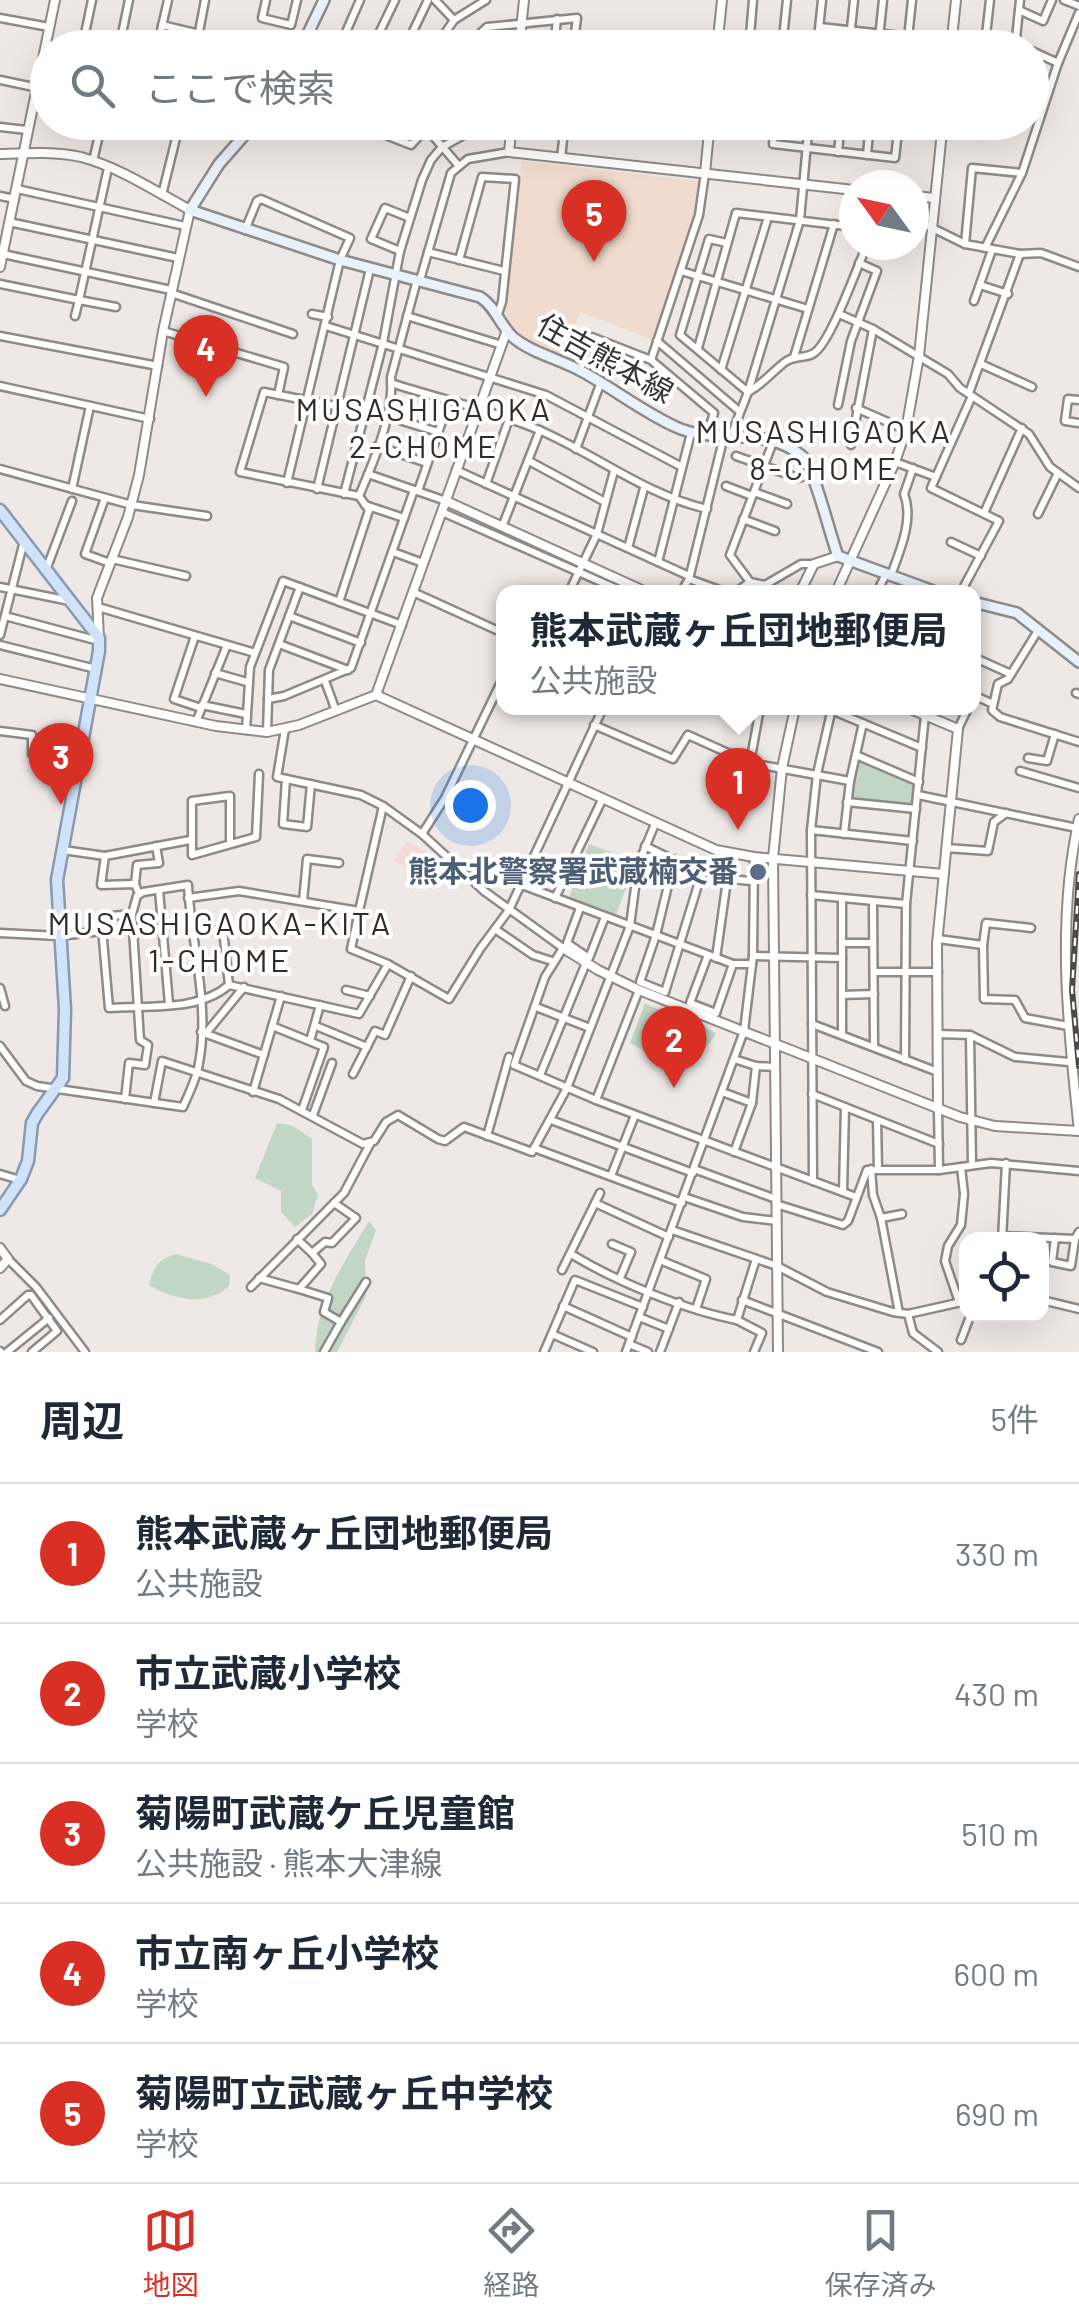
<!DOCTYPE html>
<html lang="ja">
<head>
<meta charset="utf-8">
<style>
  body { margin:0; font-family:Barlow,"Noto Sans JP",sans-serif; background:#f2f2f3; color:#1f2937 }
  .controls { position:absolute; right:30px; bottom:30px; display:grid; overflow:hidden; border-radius:20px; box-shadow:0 10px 40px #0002 }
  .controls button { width:90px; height:90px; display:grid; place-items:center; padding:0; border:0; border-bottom:2px solid #e0e1e3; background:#fff; color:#1f2937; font:50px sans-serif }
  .compass { position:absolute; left:839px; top:170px; width:90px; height:90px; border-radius:50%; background:#fff; box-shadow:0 10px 40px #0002; rotate:303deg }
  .you { position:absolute; left:470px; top:805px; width:35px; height:35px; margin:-25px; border:8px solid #fff; border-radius:50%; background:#1a73e8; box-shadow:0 0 0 15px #1a73e833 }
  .badge { display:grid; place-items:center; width:65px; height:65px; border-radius:50%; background:#d93025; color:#fff; font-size:32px; font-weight:700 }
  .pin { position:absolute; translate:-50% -82px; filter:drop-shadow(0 2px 5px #0008) }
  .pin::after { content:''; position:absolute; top:52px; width:35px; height:30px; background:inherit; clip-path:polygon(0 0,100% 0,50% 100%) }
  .popup { position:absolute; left:496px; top:585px; width:485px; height:130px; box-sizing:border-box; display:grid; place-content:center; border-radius:20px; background:#fff; filter:drop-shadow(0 2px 8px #0005); font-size:32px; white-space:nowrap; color:#747a83 }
  .popup b { font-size:38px; color:#1f2937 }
  .popup::after { content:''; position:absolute; left:50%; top:100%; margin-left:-20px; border:20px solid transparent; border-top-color:#fff }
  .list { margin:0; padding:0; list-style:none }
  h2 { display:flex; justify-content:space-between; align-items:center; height:130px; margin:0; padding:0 40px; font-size:42px }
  h2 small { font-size:32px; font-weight:400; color:#747a83 }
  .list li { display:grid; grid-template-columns:65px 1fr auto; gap:30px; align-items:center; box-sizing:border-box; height:140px; padding:0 40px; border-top:2px solid #e0e1e3 }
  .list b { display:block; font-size:38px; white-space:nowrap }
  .list p { margin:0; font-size:32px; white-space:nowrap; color:#747a83 }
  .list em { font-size:32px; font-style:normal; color:#747a83 }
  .icon { flex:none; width:55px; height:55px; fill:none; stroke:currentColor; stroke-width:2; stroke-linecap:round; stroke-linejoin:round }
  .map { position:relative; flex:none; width:1079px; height:1352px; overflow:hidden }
  .search { position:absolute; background:#fff; box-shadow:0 10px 40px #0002; left:30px; right:30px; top:30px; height:110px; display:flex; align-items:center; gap:25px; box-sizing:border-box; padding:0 35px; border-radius:55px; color:#747a83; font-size:38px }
  .sheet { height:830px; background:#fff }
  nav { display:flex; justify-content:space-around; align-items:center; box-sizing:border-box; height:140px; border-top:2px solid #e0e1e3; background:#fff; font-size:28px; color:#747a83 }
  nav a { display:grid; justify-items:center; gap:5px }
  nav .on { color:#d93025 }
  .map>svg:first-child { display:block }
</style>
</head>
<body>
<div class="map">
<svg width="1079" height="1352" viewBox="0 0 1079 1352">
  <rect width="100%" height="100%" fill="#eee9e6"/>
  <!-- commercial -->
  <path fill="#f4d9d8" d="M407,841L436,858L423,878L395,861Z"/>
  <!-- education -->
  <path fill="#f1dbce" d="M522,161L698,181L694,215L653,340L580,312L564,357L524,337L509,321L504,309Z"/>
  <!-- green -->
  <g fill="#c1d6c4">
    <path d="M856,755L919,782L916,809L847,802Z"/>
    <path d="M589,844L636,861L616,915L569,898Z"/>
    <path d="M645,1003L685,1023L689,1015L716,1034L692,1067L657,1058L630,1043Z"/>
    <path d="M277,1123L293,1126L312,1139V1185L318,1195L312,1214L295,1227L281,1212V1191L255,1178Z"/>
    <path d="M369,1221L376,1230L365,1261L366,1296L337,1352H315C316,1302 344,1263 369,1221Z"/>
    <path d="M176,1254L211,1264L230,1275L229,1286C207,1307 174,1300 149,1285C153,1268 158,1259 176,1254Z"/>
  </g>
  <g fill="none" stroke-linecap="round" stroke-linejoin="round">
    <defs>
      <g id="minor">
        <path d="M266,0L262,18L291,25L297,0"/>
        <path d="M435,0L454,20"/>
        <path d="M1064,0L1079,6"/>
        <path d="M1019,10L1043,21L1052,0"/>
        <path d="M0,18L49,27"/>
        <path d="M162,25L259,48"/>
        <path d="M820,27L1010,48"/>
        <path d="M473,38L480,48"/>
        <path d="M305,40L320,48"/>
        <path d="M985,44L990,0"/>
        <path d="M82,48L92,0"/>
        <path d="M119,48L129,0"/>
        <path d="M157,48L168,0"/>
        <path d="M196,48L205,0"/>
        <path d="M339,48L360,0"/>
        <path d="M372,48L395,0"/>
        <path d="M405,48L428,0"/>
        <path d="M435,48L454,20L486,0"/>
        <path d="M465,48L487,27L577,18L573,48"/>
        <path d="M554,48L557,19"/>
        <path d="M749,48L753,0"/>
        <path d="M782,48L787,0"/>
        <path d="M817,48L822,0"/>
        <path d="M849,48L854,0"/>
        <path d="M878,48L883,0"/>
        <path d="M907,48L912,0"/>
        <path d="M1015,48L1020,0"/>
        <path d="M1032,51L1058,63"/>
        <path d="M0,80L48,90"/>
        <path d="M202,122L248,131"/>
        <path d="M299,122L315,128L322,122"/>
        <path d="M352,122L411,145L422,133L425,122"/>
        <path d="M439,122L434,137L458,165"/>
        <path d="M775,122L773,144L895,158L899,122"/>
        <path d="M0,127L27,130"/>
        <path d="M838,152L841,122"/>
        <path d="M867,155L870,122"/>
        <path d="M561,158L565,122"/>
        <path d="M93,161L102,122"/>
        <path d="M17,189L185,226"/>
        <path d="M162,195L180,122"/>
        <path d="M0,196L15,199"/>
        <path d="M914,219L965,244L1020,254L1041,253L1079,267"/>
        <path d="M9,222L178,258"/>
        <path d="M245,230L257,201L261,199L350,238L340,260L287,483"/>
        <path d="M727,243L709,239L680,335L748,392L800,220L809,122"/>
        <path d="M965,244L972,168L1022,173"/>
        <path d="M985,248L1022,173L1058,63L1079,13"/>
        <path d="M400,251L371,239L385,208L410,218"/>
        <path d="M428,252L504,271"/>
        <path d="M3,254L171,290"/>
        <path d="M459,260L482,177L515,179L502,302L498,314"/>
        <path d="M681,271L808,309"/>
        <path d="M420,280L451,173L468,159L509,152"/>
        <path d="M0,284L79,300L108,168"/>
        <path d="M980,285L1008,294"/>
        <path d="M171,293L293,334"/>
        <path d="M974,301L992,250"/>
        <path d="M312,314L328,317"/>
        <path d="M839,314L873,329L948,374L960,388L1029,434L1050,467L1079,488"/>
        <path d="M75,316L79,300L116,307"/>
        <path d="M407,316L502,345"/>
        <path d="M326,326L546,395L682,467"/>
        <path d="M163,331L284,367L278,395"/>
        <path d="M0,336L158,366"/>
        <path d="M657,341L739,411"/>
        <path d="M698,348L736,213L854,227"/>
        <path d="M794,357L834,224"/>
        <path d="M651,360L699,215L705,173"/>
        <path d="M981,364L1032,387"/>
        <path d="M580,370L592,337L651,360L714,413L707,435"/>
        <path d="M721,370L768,217"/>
        <path d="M391,383C440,399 492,410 539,430C597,455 644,494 707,509"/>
        <path d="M0,386L150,419"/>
        <path d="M969,393L1020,254"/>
        <path d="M1079,400L1068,399L1065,421L1079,423"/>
        <path d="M838,405L851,341L877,271L859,263"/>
        <path d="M856,408L906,430"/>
        <path d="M731,436L748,392C763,384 771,373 785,362C794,355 806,359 814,353C831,342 857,267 867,245"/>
        <path d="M851,445L873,329"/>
        <path d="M377,446L427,463"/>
        <path d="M576,449L601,382"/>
        <path d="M736,456L798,478L812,474"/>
        <path d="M529,461L605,502"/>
        <path d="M895,462L936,477"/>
        <path d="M0,469L132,505L207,516"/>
        <path d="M456,470L689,576"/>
        <path d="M368,474L446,501"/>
        <path d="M486,484L509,419"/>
        <path d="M726,486L752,496"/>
        <path d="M72,489L90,406"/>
        <path d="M317,489L370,269"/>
        <path d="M418,491L449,401"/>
        <path d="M754,492L787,504"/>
        <path d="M344,494L383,343L400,251L422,180L431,160L442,147L473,130L474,122"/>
        <path d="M359,496C374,461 394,414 391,377L417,280"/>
        <path d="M105,498L85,554L110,563"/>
        <path d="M365,505L404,518"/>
        <path d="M442,512L624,592"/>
        <path d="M984,513L1022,428"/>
        <path d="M1038,514L1058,473"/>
        <path d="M743,519L775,531"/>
        <path d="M502,527L540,430"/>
        <path d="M951,542L981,556"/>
        <path d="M628,548L644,488"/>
        <path d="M393,552L423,563"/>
        <path d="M112,559L186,576"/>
        <path d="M658,562L691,433"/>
        <path d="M46,570L72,501"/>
        <path d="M891,575C900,551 914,519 904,494L913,468"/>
        <path d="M689,579L725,592"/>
        <path d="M750,582L730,555L773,442"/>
        <path d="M0,587L70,601"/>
        <path d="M413,592L503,633"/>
        <path d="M569,592L597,534L614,471"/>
        <path d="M681,592L689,579L724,436"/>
        <path d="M736,592L750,582L765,585L801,564H814"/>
        <path d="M877,592L886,574"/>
        <path d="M961,592L999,521L931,488L972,396"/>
        <path d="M339,602L369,510L359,496L240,472L264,392L386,416L438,432"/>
        <path d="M98,607L255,653"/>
        <path d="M5,616L99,641"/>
        <path d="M289,616L361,643"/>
        <path d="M1039,629L1008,679L998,684L992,710L1000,717L1079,742"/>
        <path d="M0,635L24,541"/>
        <path d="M195,636L174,699L201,708"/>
        <path d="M279,644L348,670"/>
        <path d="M0,645L96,669"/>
        <path d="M973,657L1011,674"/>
        <path d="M215,673L247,682"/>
        <path d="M325,681L336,711"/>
        <path d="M1076,693L1079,694"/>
        <path d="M973,695L991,703"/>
        <path d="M268,699L284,696L351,668L414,490"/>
        <path d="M202,705L246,714"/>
        <path d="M831,710L922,748"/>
        <path d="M196,722L227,645"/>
        <path d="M594,725L673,759L688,735L750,763L850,781"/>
        <path d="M285,729L277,777L361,795L383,806L422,834L484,891L563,948L545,977L514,1065L596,1100L856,1197"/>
        <path d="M958,729L968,708"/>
        <path d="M246,730L250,667L283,581L402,625"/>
        <path d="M0,731L32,735V754L78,762"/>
        <path d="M267,732L269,670L300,587"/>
        <path d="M856,755L919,782"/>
        <path d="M1028,758L1047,761L1055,734"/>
        <path d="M750,763L760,708"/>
        <path d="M1020,771L1079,788"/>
        <path d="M286,779L283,824L307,827L311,784"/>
        <path d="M918,795L1077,828"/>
        <path d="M847,802L916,809"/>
        <path d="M811,830L913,841"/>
        <path d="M422,834L445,798L503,678"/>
        <path d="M844,834L850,781L863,723"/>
        <path d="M230,844V796L192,801V855L256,837L259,774"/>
        <path d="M645,846C679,863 712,879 751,881"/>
        <path d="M946,848L988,851L994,822L1006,813"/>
        <path d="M63,850L105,856L190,840"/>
        <path d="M105,856L101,885L135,884L139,894"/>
        <path d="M135,884L137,865L159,863L156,846"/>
        <path d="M522,885L733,964H752"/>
        <path d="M159,890L169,1004"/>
        <path d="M811,895L906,904"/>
        <path d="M188,898L239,891L359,911L383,806"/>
        <path d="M555,898L602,800"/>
        <path d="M842,899V958"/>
        <path d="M303,901L307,859L339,863"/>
        <path d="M873,902L874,1047"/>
        <path d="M580,908L567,943L589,958L605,917"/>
        <path d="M359,911L351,949L388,964"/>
        <path d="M495,929L533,955L552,961"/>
        <path d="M192,932L223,930L229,985"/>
        <path d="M0,933L59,936L102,931"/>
        <path d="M938,939L983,945L984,999L1015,1000L1025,1018L1068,1026"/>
        <path d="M842,943H873"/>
        <path d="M983,945L986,923L1031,928"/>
        <path d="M708,955L690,1003L716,1013"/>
        <path d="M753,956L842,958V1035"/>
        <path d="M716,958L727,880"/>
        <path d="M874,972H938"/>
        <path d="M0,988L5,1006"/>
        <path d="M346,990L370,996"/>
        <path d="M665,992L640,982L656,935L674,861"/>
        <path d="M665,992L702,872"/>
        <path d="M842,995L874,994"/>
        <path d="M536,1007L590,1028"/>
        <path d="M716,1013L733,964"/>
        <path d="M812,1024L938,1072"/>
        <path d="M272,1026L324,1047L302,1110"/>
        <path d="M316,1026L367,1047"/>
        <path d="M201,1032L264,1055"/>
        <path d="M207,1032L244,987"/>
        <path d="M938,1034L970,1035L1015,1057L1079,1063"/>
        <path d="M970,1035L972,1165"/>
        <path d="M310,1041L320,1005"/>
        <path d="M0,1046L26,1081L37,1086L183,1107C189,1093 197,1078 199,1063C210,1005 191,943 188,885L143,892L137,896L132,914L101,917L109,1008C148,1005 198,1012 229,985L359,1014L388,964L449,999L480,949L509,910L603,708"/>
        <path d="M734,1059L756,1066L775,1067"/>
        <path d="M905,1060L906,904L925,715"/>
        <path d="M353,1074L375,1031L385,1035L411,976"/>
        <path d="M540,1075L586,963"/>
        <path d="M253,1092L281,996"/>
        <path d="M722,1092L752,1103L734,1152"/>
        <path d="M812,1094L939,1144"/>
        <path d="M125,1099L129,1063L145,1065L148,1045L140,1040L132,914"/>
        <path d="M596,1100L639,990"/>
        <path d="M154,1103L162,1061L279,1099L363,1144L374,1141L386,1122L398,1115L438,1139L445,1141L464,1127L532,1152L567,1088L630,926L638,865L655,824"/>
        <path d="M752,1103L756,1066"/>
        <path d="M938,1109L939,1170"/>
        <path d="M313,1115L332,1063"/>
        <path d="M551,1120L693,1173"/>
        <path d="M877,1120L878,1169"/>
        <path d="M487,1136L509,1057"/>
        <path d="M534,1148L682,1203"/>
        <path d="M694,1169L776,1199"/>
        <path d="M871,1169L873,1195L881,1218L902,1214"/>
        <path d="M0,1174L20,1180"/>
        <path d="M611,1176L635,1115"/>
        <path d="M813,1181L811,830L817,774L832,708"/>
        <path d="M843,1192L845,1107"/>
        <path d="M684,1197L743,1217L777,1221"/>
        <path d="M595,1203L669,1237"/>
        <path d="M776,1204L843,1225L848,1221L867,1170H939L991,1163L1079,1171"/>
        <path d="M881,1218L899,1313"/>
        <path d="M672,1230L777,1266L827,1292L893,1312L908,1314L966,1301"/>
        <path d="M1002,1236L1075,1239"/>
        <path d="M1055,1238L1052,1262L1071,1266L1075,1239L1079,1232"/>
        <path d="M297,1239L312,1253L325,1242L332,1243L356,1218L334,1203"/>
        <path d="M1002,1240L1006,1163"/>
        <path d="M612,1244L631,1252L620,1278"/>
        <path d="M571,1254C617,1282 685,1310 737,1320"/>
        <path d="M8,1259L36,1287L85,1352"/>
        <path d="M660,1260L706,1279L696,1309"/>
        <path d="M562,1270L600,1193"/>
        <path d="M259,1278L299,1289L321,1264L312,1253"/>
        <path d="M251,1287L344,1193L370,1144"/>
        <path d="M299,1289L328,1298L324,1312L341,1322L366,1282"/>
        <path d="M742,1300L878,1352"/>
        <path d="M1042,1300L1079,1309"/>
        <path d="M959,1302L945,1261L948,1246L961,1225L964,1194L961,1167"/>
        <path d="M563,1306L632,1337"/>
        <path d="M908,1314L913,1333L938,1352"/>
        <path d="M639,1317L669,1329"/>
        <path d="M0,1320L28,1295H31L57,1331L32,1352"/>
        <path d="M552,1334L593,1352"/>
        <path d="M961,1340L971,1314"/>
        <path d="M629,1344L648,1352"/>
        <path d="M0,1351L1,1352"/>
        <path d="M7,1352L49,1318"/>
        <path d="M324,1352L341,1322"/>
        <path d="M544,1352L575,1280L643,1307"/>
        <path d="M626,1352L744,1031L753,956L754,857"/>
        <path d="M660,1352L679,1302"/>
        <path d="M754,1352L762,1333L737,1320L756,1259"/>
      </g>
      <g id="tertiary">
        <path d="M519,48L524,0"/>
        <path d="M717,48L722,0"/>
        <path d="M951,48L956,0"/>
        <path d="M512,122L509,152L854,190"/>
        <path d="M0,154C26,153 55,151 81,157C119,167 155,191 190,210L163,331L139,475L128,517L97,598L99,638"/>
        <path d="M705,173L710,122"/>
        <path d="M914,196L935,198"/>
        <path d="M0,267L55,0"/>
        <path d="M446,501L646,592"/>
        <path d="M800,592L814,564L838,556"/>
        <path d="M836,592L895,462L906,430L919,356L943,122"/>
        <path d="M0,679L216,726L267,732L299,725L376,695L716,850L754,857L944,874"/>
        <path d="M376,695L507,330"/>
        <path d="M908,708L958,729L937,944L938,1109"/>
        <path d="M1079,819C1056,920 1068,1029 1079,1131"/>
        <path d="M563,948L598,970L639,990L960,1117L995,1126L1079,1131"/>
        <path d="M0,1248L8,1259L0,1268"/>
        <path d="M778,1352L773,858L782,768L795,708"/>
      </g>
      <g id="secondary">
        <path d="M301,48L324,0"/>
        <path d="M256,122L219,164L190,210L340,260L480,297C496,307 500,326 514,338C532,353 562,360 583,372C614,389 643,412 676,427C715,445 766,425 802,456C814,466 830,536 838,556L936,592"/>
        <path d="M973,602L1017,613L1079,662"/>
      </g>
      <path id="primary" d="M0,510L99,638V651L57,880L65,1009L63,1078L37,1114L32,1123L28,1161L21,1179L0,1210"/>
    </defs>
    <!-- minor casing -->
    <use href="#minor" stroke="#8e8a87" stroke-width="11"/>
    <!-- tertiary casing -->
    <use href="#tertiary" stroke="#8e8a87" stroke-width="12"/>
    <!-- secondary casing -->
    <use href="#secondary" stroke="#8e8a87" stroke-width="14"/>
    <!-- primary casing -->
    <use href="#primary" stroke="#879ab1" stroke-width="15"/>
    <!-- minor -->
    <use href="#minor" stroke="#fff" stroke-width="6"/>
    <!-- tertiary -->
    <use href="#tertiary" stroke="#fff" stroke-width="8"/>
    <!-- secondary -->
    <use href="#secondary" stroke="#e8f1fc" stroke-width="9"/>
    <!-- primary -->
    <use href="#primary" stroke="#d1e3f8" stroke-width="10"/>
    <defs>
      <path id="rail" d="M1079,874L1072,990L1079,1066"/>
    </defs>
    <!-- rail casing -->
    <use href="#rail" stroke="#4c4a49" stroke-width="6"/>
    <!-- rail -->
    <use href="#rail" stroke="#fff" stroke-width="2.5" stroke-dasharray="8" stroke-linecap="butt"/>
  </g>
  <!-- markers -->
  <circle fill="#5c6f8a" stroke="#fff" stroke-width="4" cx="758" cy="872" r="10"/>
  <g text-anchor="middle" stroke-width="8" stroke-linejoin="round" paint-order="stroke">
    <!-- street labels -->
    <g font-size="30" fill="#373534" stroke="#fff">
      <text transform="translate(605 359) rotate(29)" y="10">住吉熊本線</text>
    </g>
    <!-- service labels -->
    <g font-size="30" font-weight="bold" fill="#4e5e75" stroke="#fff" text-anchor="end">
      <text x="738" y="882">熊本北警察署武蔵楠交番</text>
    </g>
    <!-- neighbourhood labels -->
    <g font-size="32" letter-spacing="2.5" fill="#312d2b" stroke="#fff">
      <text x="424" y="421">MUSASHIGAOKA<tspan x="424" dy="37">2-CHOME</tspan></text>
      <text x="824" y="443">MUSASHIGAOKA<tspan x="824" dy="37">8-CHOME</tspan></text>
      <text x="220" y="935">MUSASHIGAOKA-KITA<tspan x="220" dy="37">1-CHOME</tspan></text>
    </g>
  </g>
</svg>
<div class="controls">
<button><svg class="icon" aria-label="locate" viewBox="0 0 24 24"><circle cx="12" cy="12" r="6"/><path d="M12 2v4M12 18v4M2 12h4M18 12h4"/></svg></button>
</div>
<svg class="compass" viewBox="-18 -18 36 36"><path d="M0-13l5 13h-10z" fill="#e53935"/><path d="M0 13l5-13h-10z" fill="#747a83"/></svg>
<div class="you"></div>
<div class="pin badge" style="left:738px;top:830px">1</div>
<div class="popup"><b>熊本武蔵ヶ丘団地郵便局</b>公共施設</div>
<div class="pin badge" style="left:674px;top:1088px">2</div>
<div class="pin badge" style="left:61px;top:805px">3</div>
<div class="pin badge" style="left:206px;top:397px">4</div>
<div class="pin badge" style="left:594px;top:262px">5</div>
<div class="search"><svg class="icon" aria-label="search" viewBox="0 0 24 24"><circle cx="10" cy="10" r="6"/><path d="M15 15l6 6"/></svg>ここで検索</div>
</div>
<section class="sheet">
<h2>周辺<small>5件</small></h2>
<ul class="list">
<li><span class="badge">1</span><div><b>熊本武蔵ヶ丘団地郵便局</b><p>公共施設</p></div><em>330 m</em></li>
<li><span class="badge">2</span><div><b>市立武蔵小学校</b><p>学校</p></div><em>430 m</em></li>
<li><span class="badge">3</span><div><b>菊陽町武蔵ケ丘児童館</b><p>公共施設 · 熊本大津線</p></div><em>510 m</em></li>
<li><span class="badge">4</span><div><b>市立南ヶ丘小学校</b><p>学校</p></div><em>600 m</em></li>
<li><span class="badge">5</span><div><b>菊陽町立武蔵ヶ丘中学校</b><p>学校</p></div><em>690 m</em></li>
</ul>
</section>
<nav>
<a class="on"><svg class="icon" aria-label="map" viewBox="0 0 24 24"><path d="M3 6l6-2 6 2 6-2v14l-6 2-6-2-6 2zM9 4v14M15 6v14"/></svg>地図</a>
<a><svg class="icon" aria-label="directions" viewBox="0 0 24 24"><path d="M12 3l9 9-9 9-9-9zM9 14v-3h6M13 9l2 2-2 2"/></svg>経路</a>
<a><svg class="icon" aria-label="saved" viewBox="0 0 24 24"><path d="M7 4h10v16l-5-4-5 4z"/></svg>保存済み</a>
</nav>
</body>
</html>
